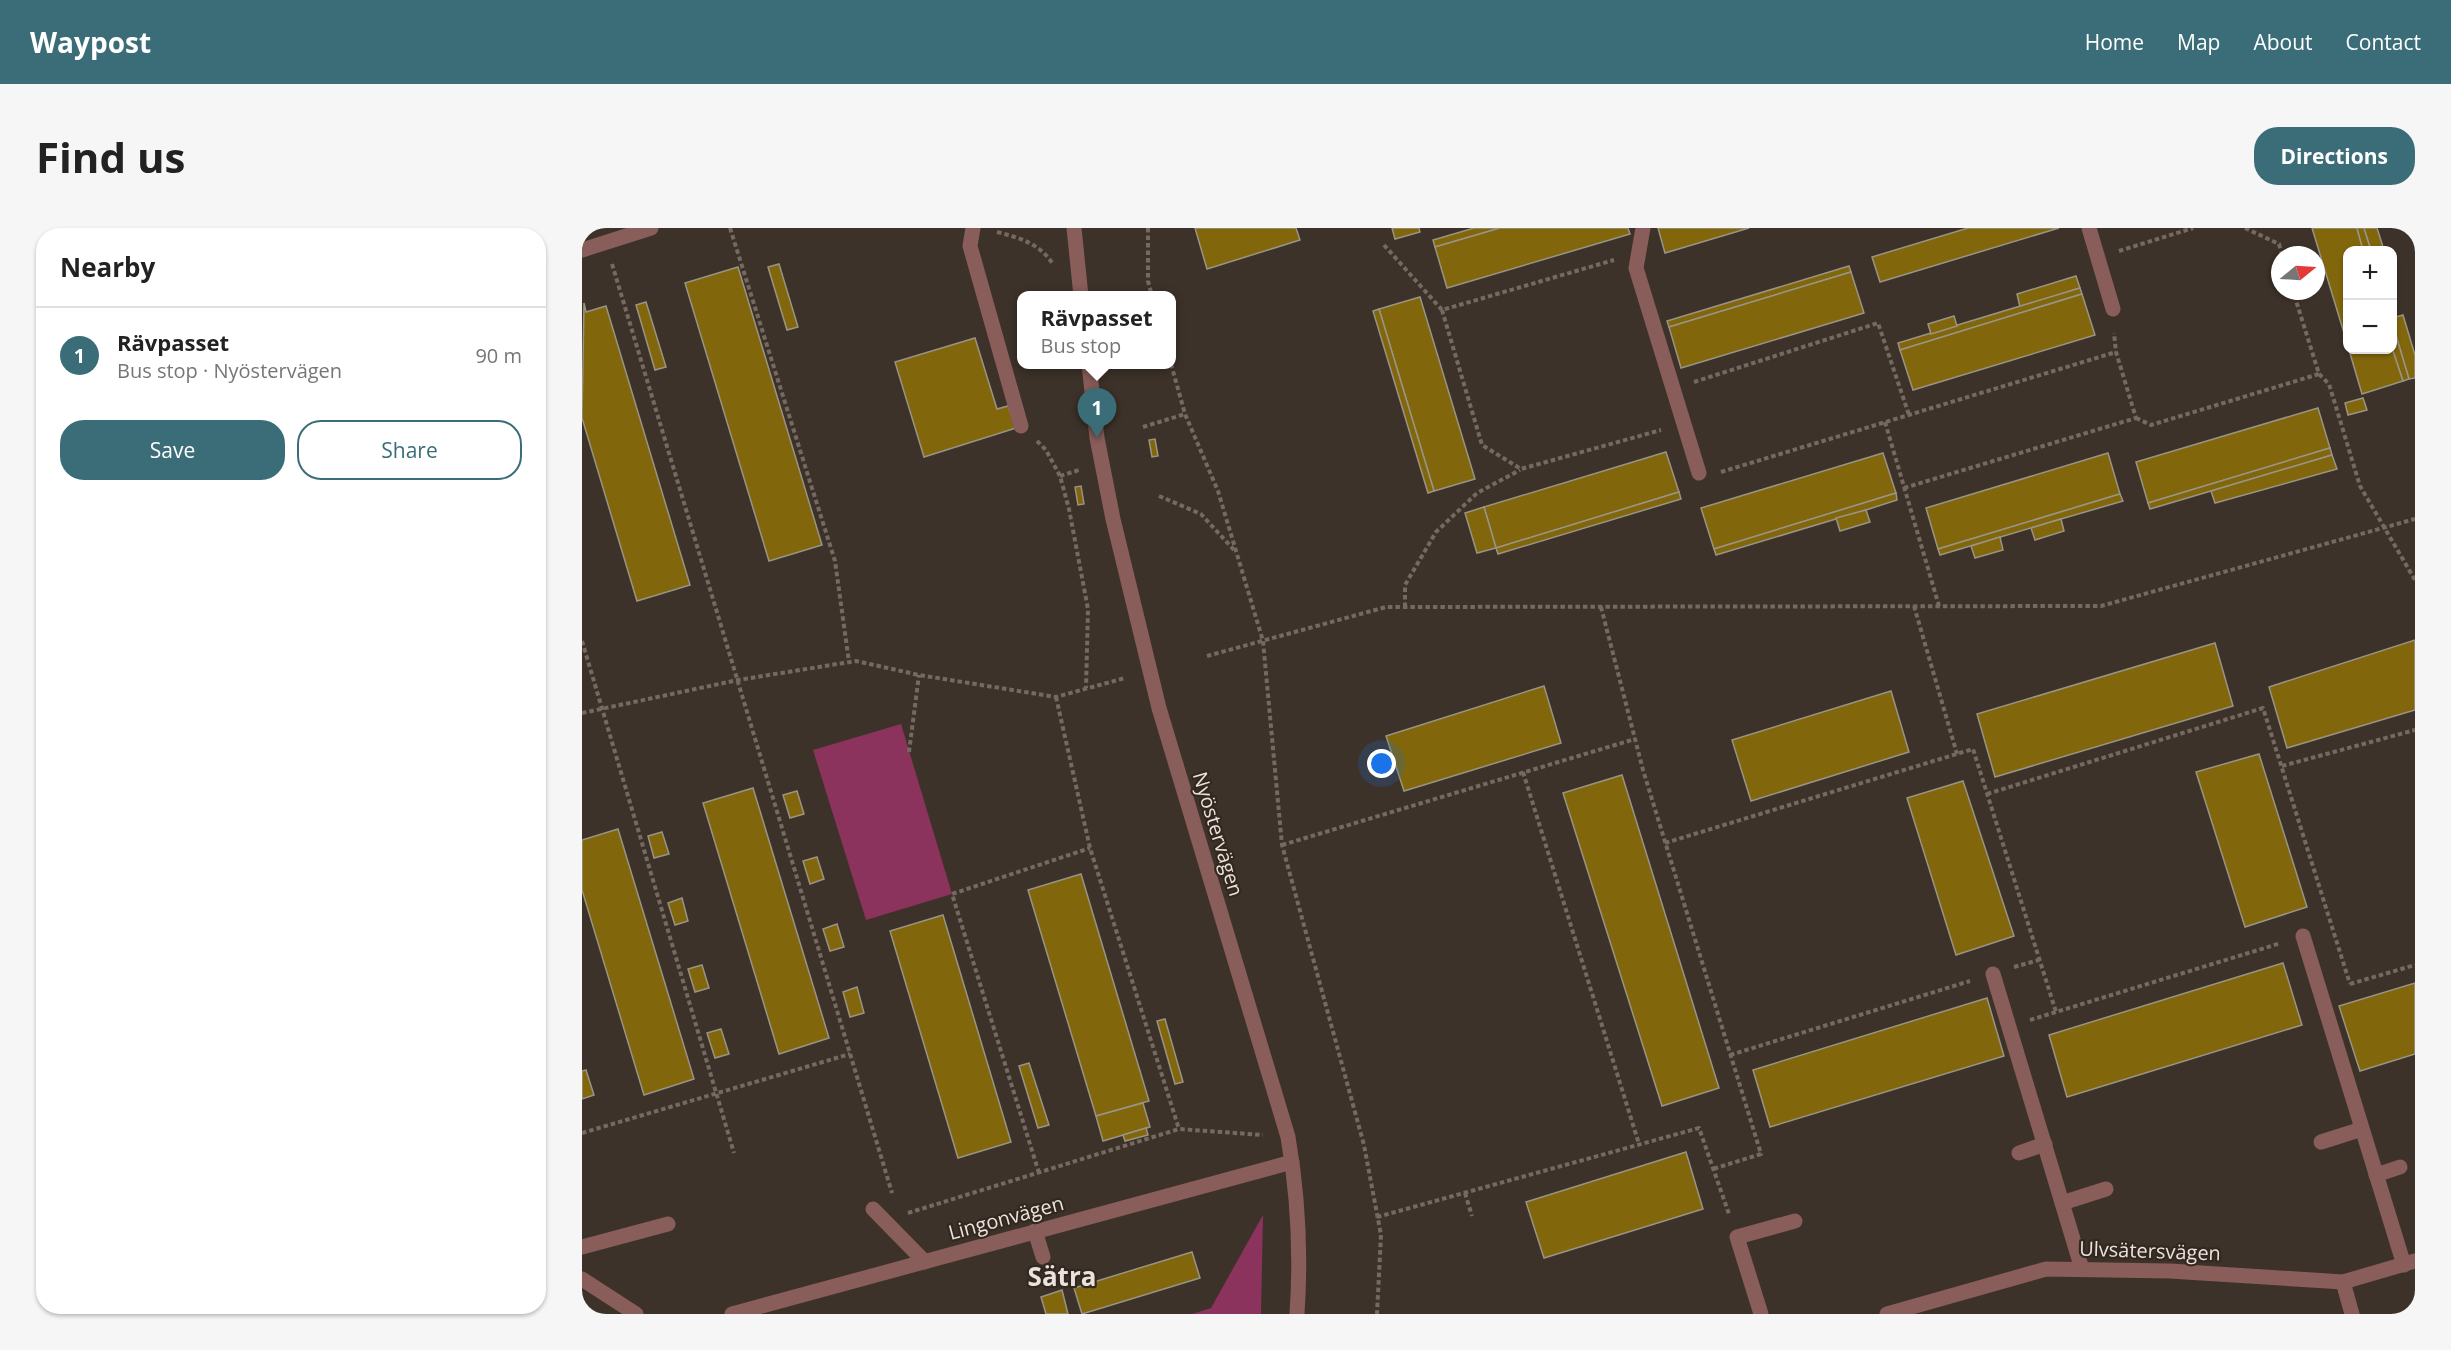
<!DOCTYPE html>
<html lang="en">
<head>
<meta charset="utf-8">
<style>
  body { margin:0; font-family:"Open Sans",sans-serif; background:#f6f6f6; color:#222 }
  .controls { position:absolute; right:18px; top:18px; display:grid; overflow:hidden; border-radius:12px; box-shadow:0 2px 4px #0004 }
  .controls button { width:54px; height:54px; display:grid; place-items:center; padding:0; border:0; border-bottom:2px solid #e0e0e0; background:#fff; color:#222; font:30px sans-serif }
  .compass { position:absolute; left:1689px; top:18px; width:54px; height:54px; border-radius:50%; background:#fff; box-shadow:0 2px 4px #0004; rotate:72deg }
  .you { position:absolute; left:800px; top:536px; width:21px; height:21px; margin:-15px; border:4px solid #fff; border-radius:50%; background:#1a73e8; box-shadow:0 0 0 9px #1a73e833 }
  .badge { display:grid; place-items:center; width:39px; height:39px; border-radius:50%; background:#3b6d79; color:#fff; font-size:20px; font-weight:700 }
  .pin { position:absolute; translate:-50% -50px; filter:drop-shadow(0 2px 3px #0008) }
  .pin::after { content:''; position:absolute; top:32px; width:21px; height:18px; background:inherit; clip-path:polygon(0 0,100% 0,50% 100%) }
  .popup { position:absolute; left:435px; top:63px; width:159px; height:78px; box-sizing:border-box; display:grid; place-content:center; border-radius:12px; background:#fff; filter:drop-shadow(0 2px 4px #0005); font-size:20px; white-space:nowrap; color:#767676 }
  .popup b { font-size:22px; color:#222 }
  .popup::after { content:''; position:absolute; left:50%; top:100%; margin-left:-12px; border:12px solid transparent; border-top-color:#fff }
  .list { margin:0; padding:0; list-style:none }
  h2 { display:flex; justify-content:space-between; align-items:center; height:78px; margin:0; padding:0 24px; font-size:26px }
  h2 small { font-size:20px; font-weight:400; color:#767676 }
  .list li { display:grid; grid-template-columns:39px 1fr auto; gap:18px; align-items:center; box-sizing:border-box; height:96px; padding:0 24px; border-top:2px solid #e0e0e0 }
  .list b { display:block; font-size:22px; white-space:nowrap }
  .list p { margin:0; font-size:20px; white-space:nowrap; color:#767676 }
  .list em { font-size:20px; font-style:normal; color:#767676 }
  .actions { display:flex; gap:12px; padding:18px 24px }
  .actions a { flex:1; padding:14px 0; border:2px solid #3b6d79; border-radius:24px; text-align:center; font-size:21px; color:#3b6d79 }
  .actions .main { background:#3b6d79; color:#fff }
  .map { position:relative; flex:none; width:1833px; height:1086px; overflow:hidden; border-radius:24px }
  header { display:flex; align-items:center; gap:36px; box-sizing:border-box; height:84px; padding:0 30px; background:#3b6d79; color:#fff }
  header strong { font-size:28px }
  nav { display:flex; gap:33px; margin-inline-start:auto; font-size:21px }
  .intro { display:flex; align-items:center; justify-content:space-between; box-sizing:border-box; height:144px; padding:0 36px }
  h1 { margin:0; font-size:42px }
  .button { padding:15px 27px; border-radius:24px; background:#3b6d79; color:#fff; font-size:21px; font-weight:700 }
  main { display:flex; gap:36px; padding:0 36px }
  aside { flex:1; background:#fff; border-radius:24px; box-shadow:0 2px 4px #0004 }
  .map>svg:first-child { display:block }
</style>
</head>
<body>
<header>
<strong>Waypost</strong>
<nav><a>Home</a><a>Map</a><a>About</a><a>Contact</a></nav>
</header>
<div class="intro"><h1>Find us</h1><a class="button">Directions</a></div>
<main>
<aside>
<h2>Nearby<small></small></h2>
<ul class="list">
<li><span class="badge">1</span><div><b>Rävpasset</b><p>Bus stop · Nyöstervägen</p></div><em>90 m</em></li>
</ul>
<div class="actions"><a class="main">Save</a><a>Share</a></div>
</aside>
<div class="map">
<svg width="1833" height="1086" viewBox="0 0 1833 1086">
  <rect width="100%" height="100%" fill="#3d3229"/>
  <!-- green -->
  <g fill="#8b335c">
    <path d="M319,496L370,666L284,692L231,522Z"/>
    <path d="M681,987L679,1086H610L629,1080Z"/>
  </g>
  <!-- building -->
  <g fill="#81660b" stroke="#999485" stroke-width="1.5">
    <path d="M613,0H714L718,12L625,41Z"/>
    <path d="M810,0H837L838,4L813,11Z"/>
    <path d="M892,0H918L853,19L851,12Z"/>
    <path d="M918,0H1046L1048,6L865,60L853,19Z"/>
    <path d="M1076,0H1167L1083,25Z"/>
    <path d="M1386,0H1477L1298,54L1290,29Z"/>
    <path d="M1730,0H1775L1781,22H1766V118Z"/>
    <path d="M1775,0H1782L1789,22H1781Z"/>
    <path d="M1782,0H1795L1802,22H1789Z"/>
    <path d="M197,36L216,99L205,102L186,39Z"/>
    <path d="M1267,38L1269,44L1087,99L1085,93Z"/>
    <path d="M156,39L240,317L187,333L103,55Z"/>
    <path d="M1269,44L1282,85L1099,140L1087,99Z"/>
    <path d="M1494,48L1498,60L1438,79L1435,66Z"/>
    <path d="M1498,60L1500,66L1318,122L1316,115Z"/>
    <path d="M1500,66L1513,107L1331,162L1318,122Z"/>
    <path d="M838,69L893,251L852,263L797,81Z"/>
    <path d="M64,74L84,139L73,142L54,77Z"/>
    <path d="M2,75L4,84L24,78L108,357L55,373L0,190Z"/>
    <path d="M797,81L852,263L846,265L791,83Z"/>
    <path d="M1821,87L1833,127V150L1827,151L1810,94V90Z"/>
    <path d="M1372,88L1375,98L1349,106L1346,96Z"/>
    <path d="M1810,94L1827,151L1821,153L1810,120Z"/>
    <path d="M393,110L415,181L426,178L434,200L342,229L313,134Z"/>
    <path d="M1810,120L1821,153L1780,166L1767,122H1810Z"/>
    <path d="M1781,170L1785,182L1766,187L1763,175Z"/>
    <path d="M1736,180L1748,220L1566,275L1554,234Z"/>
    <path d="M573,211L576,228L570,229L567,212Z"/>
    <path d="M1748,220L1750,227L1629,263L1568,281L1566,275Z"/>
    <path d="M1084,224L1097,264L914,320L902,279Z"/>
    <path d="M1301,225L1314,265L1132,321L1119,280Z"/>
    <path d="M1526,225L1538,266L1356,321L1344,280Z"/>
    <path d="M1750,227L1755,241L1633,275L1629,263Z"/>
    <path d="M499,258L502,276L496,277L493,259Z"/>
    <path d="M1097,264L1099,271L916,326L914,320Z"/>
    <path d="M1314,265L1315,272L1284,282L1134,327L1132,321Z"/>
    <path d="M1538,266L1541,273L1479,291L1358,327L1356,321Z"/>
    <path d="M902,279L914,320L895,325L883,285Z"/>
    <path d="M1284,282L1288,294L1258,303L1254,290Z"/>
    <path d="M1479,291L1482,303L1453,312L1449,300Z"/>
    <path d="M1418,309L1421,322L1393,330L1389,318Z"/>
    <path d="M1833,412V482L1705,520L1687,459Z"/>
    <path d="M1633,415L1651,478L1413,549L1395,486Z"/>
    <path d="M962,458L979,515L822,563L804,508Z"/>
    <path d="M1309,463L1327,524L1169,573L1150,512Z"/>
    <path d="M1677,526L1725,679L1663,699L1614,544Z"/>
    <path d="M1040,547L1137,860L1080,878L981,565Z"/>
    <path d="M1381,553L1432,708L1374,727L1325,570Z"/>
    <path d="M171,560L247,810L197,826L121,575Z"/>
    <path d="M215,563L222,586L208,590L201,567Z"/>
    <path d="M36,601L112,851L62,867L0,662V612Z"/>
    <path d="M80,604L87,626L72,630L66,608Z"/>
    <path d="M235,629L242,651L228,656L221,633Z"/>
    <path d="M499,646L567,873L514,888L446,662Z"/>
    <path d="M100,670L106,693L93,697L86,675Z"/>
    <path d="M361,687L429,914L376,930L308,703Z"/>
    <path d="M255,696L262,719L248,723L241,701Z"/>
    <path d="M1701,735L1720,797L1485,869L1467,807Z"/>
    <path d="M120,737L127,760L113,764L106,741Z"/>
    <path d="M1833,755V826L1778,843L1757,778Z"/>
    <path d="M275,759L282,785L268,789L261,764Z"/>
    <path d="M1405,770L1422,828L1188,899L1171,842Z"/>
    <path d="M583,791L601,854L593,856L575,793Z"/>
    <path d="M139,801L147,826L133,830L125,805Z"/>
    <path d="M447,835L467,897L456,900L437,838Z"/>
    <path d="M4,842L12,867L0,871V843Z"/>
    <path d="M561,875L568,899L521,913L514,888Z"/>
    <path d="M564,900L566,907L543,913L541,907Z"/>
    <path d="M1104,924L1121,981L962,1030L944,974Z"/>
    <path d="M610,1024L618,1050L500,1086L492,1060Z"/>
    <path d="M480,1062L486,1086H464L459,1069Z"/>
  </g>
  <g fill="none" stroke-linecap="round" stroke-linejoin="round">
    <!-- path -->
    <g stroke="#746a62" stroke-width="4" stroke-dasharray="4.5 3" stroke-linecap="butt">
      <path d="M148,0L253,333L267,434"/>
      <path d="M566,0V53L570,68"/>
      <path d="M1663,0L1697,16L1700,27"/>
      <path d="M415,4C438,10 457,15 471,36"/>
      <path d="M802,17L860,82L1032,32"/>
      <path d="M1537,23L1611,0"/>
      <path d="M30,36L310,965"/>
      <path d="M860,82L900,217L939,241L1079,202"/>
      <path d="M589,136L603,186L636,263L681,413L700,617L782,917L799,1007L795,1086"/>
      <path d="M1737,146L1747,156L1778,258L1833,352"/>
      <path d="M1112,154L1296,95L1327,187"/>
      <path d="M1554,190L1569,197L1737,146L1711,63"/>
      <path d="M1303,194L1357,378"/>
      <path d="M561,199L603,186"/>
      <path d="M455,213L464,222L478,248L487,281L506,381L504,460"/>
      <path d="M1139,244L1534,124"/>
      <path d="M478,248L497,242"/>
      <path d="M1322,260L1554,190L1534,124L1532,105"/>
      <path d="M577,268L619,286L653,323"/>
      <path d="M1332,378L1375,526"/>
      <path d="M823,379V357L854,304L895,265L938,242"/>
      <path d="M1019,379L1061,542L1179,926L1131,941"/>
      <path d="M0,413L152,925"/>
      <path d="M625,428L804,379L1519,378L1833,291"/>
      <path d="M474,469L508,620L597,901"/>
      <path d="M0,485L156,452L274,433L337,447L474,469L543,450"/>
      <path d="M327,524L337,447"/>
      <path d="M1700,538L1833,502"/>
      <path d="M941,544L1057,916"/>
      <path d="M1405,566L1681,480L1768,756"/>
      <path d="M1083,615L1391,521L1474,784"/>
      <path d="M700,617L1053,511"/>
      <path d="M1432,739L1457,732"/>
      <path d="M1768,756L1833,737"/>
      <path d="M1448,792L1699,715"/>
      <path d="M1148,827L1388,753"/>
      <path d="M0,905L268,826"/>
      <path d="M457,945L370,666L508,620"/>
      <path d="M883,965L890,988"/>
      <path d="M326,985L597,901L681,907"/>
      <path d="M795,989L1117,900L1147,986"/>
    </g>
    <!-- minor -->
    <g stroke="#895d59" stroke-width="15">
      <path d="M391,0L388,18L439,198"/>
      <path d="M492,0L499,68"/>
      <path d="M1061,0L1054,40L1117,245"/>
      <path d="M1507,0L1531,81"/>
      <path d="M0,22L69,0"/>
      <path d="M507,136L515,210L531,291L577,480L706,909C716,967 719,1027 715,1086"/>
      <path d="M1721,708L1822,1037"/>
      <path d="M1411,746L1500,1041"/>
      <path d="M1739,914L1780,901"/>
      <path d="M1437,925L1463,916"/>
      <path d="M1794,947L1818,939"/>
      <path d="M1480,975L1524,961"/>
      <path d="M291,981L343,1034"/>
      <path d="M453,1003L461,1029"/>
      <path d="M0,1019L86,996"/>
      <path d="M0,1051L54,1086"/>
      <path d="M1761,1054L1770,1086"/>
      <path d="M150,1086L710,934"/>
      <path d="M1179,1086L1155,1009L1213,993"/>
      <path d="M1305,1086L1464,1041L1588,1043L1761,1054L1833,1033"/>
    </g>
  </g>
  <g text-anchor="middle" stroke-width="4.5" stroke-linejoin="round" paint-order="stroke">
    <!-- street labels -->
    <g font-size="20" fill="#eae2dd" stroke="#33281f">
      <text transform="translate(636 606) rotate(73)" y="7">Nyöstervägen</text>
      <text transform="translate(424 990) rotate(-15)" y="7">Lingonvägen</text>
      <text transform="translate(1568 1023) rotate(2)" y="7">Ulvsätersvägen</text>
    </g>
    <!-- district labels -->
    <g font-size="26" font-weight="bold" fill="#eae2dd" stroke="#33281f">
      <text x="480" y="1058">Sätra</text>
    </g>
  </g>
</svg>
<div class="controls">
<button>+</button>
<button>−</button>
</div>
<svg class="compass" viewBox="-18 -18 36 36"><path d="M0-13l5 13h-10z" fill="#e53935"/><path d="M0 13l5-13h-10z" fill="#767676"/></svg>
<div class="you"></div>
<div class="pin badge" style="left:515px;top:210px">1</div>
<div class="popup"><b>Rävpasset</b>Bus stop</div>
</div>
</main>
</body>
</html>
